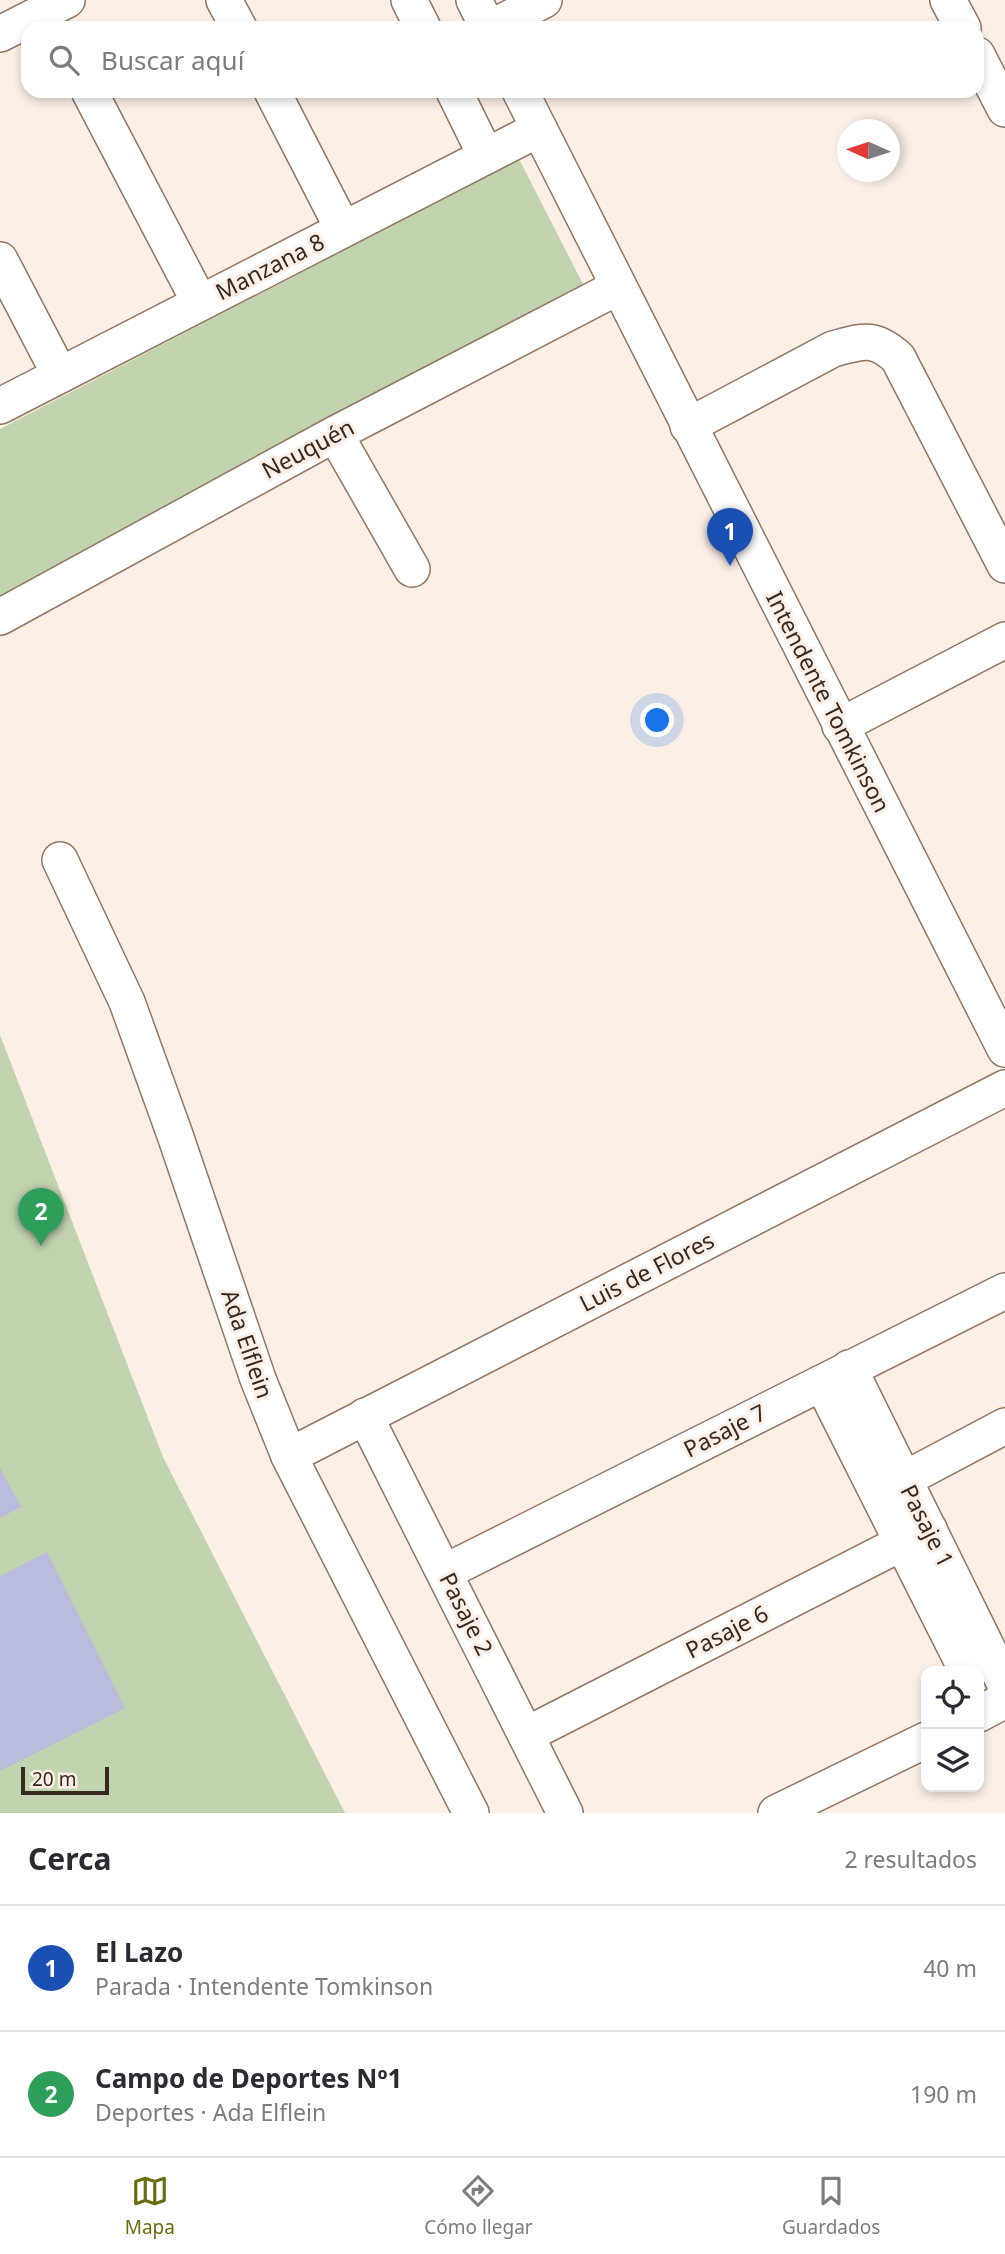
<!DOCTYPE html>
<html lang="es">
<head>
<meta charset="utf-8">
<style>
  body { margin:0; font-family:"Noto Sans",sans-serif; background:#f2f2f3; color:#2b2b33 }
  .controls { position:absolute; right:21px; bottom:21px; display:grid; overflow:hidden; border-radius:14px; box-shadow:0 4px 10px #0003 }
  .controls button { width:63px; height:63px; display:grid; place-items:center; padding:0; border:0; border-bottom:2px solid #e1e1e2; background:#fff; color:#2b2b33; font:35px sans-serif }
  .compass { position:absolute; left:837px; top:119px; width:63px; height:63px; border-radius:50%; background:#fff; box-shadow:0 4px 10px #0003; rotate:273deg }
  .scale { position:absolute; left:21px; bottom:18px; width:88px; box-sizing:border-box; padding-left:7px; border:4px solid #352920; border-top:0; font-size:19px; line-height:24px; white-space:nowrap; color:#352920; -webkit-text-stroke:5px #fcefe6; paint-order:stroke }
  .you { position:absolute; left:658px; top:721px; width:24px; height:24px; margin:-18px; border:5px solid #fff; border-radius:50%; background:#1a73e8; box-shadow:0 0 0 10px #1a73e833 }
  .badge { display:grid; place-items:center; width:46px; height:46px; border-radius:50%; background:#6a6d10; color:#fff; font-size:23px; font-weight:700 }
  .pin { position:absolute; translate:-50% -58px; filter:drop-shadow(0 2px 4px #0008) }
  .pin::after { content:''; position:absolute; top:37px; width:24px; height:21px; background:inherit; clip-path:polygon(0 0,100% 0,50% 100%) }
  .list { margin:0; padding:0; list-style:none }
  h2 { display:flex; justify-content:space-between; align-items:center; height:91px; margin:0; padding:0 28px; font-size:30px }
  h2 small { font-size:23px; font-weight:400; color:#7c7c81 }
  .list li { display:grid; grid-template-columns:46px 1fr auto; gap:21px; align-items:center; box-sizing:border-box; height:126px; padding:0 28px; border-top:2px solid #e1e1e2 }
  .list b { display:block; font-size:26px; white-space:nowrap }
  .list p { margin:0; font-size:23px; white-space:nowrap; color:#7c7c81 }
  .list em { font-size:23px; font-style:normal; color:#7c7c81 }
  .icon { flex:none; width:38px; height:38px; fill:none; stroke:currentColor; stroke-width:2; stroke-linecap:round; stroke-linejoin:round }
  .map { position:relative; flex:none; width:1005px; height:1813px; overflow:hidden }
  .search { position:absolute; background:#fff; box-shadow:0 4px 10px #0003; left:21px; right:21px; top:21px; height:77px; display:flex; align-items:center; gap:18px; box-sizing:border-box; padding:0 24px; border-radius:21px; color:#7c7c81; font-size:26px }
  .sheet { height:343px; background:#fff }
  nav { display:flex; justify-content:space-around; align-items:center; box-sizing:border-box; height:98px; border-top:2px solid #e1e1e2; background:#fff; font-size:19px; color:#7c7c81 }
  nav a { display:grid; justify-items:center; gap:4px }
  nav .on { color:#6a6d10 }
  .map>svg:first-child { display:block }
</style>
</head>
<body>
<div class="map">
<svg width="1005" height="1813" viewBox="0 0 1005 1813">
  <rect width="100%" height="100%" fill="#fcefe6"/>
  <!-- green -->
  <g fill="#c2d4af">
    <path d="M519,159L587,292L0,597V429Z"/>
    <path d="M0,1035L163,1457L345,1813H0Z"/>
  </g>
  <!-- building -->
  <g fill="#b9bcdd">
    <path d="M0,1468L21,1507L0,1518Z"/>
    <path d="M47,1552L125,1708L0,1771V1576Z"/>
  </g>
  <g fill="none" stroke-linecap="round" stroke-linejoin="round">
    <defs>
      <g id="minor">
        <path d="M224,0L239,28"/>
        <path d="M409,0L423,28"/>
        <path d="M474,0L488,28"/>
        <path d="M948,0L963,28"/>
        <path d="M491,28L544,0"/>
        <path d="M0,34L67,0"/>
        <path d="M977,55L1005,109"/>
        <path d="M89,91L200,303"/>
        <path d="M272,91L343,229"/>
        <path d="M454,91L486,156"/>
        <path d="M520,91L1005,1049"/>
        <path d="M0,260L60,375"/>
        <path d="M0,406L539,129"/>
        <path d="M688,426L833,349C863,341 874,336 898,358L1005,565"/>
        <path d="M335,434L412,569"/>
        <path d="M0,617L335,434L618,287"/>
        <path d="M840,726L1005,640"/>
        <path d="M60,860L127,1002L175,1135L258,1379L289,1456L471,1813"/>
        <path d="M849,1368L1005,1684"/>
        <path d="M822,1383L967,1671"/>
        <path d="M365,1416L565,1813"/>
        <path d="M289,1456L1005,1088"/>
        <path d="M903,1480L1005,1426"/>
        <path d="M445,1572L1005,1291"/>
        <path d="M979,1714L1005,1700"/>
        <path d="M526,1735L929,1529"/>
        <path d="M776,1813L926,1740"/>
      </g>
    </defs>
    <!-- minor casing -->
    <use href="#minor" stroke="#927661" stroke-width="38"/>
    <!-- minor -->
    <use href="#minor" stroke="#fff" stroke-width="35"/>
  </g>
  <g text-anchor="middle" stroke-width="6" stroke-linejoin="round" paint-order="stroke">
    <!-- street labels -->
    <g font-size="23" fill="#352920" stroke="#fcefe6">
      <text transform="translate(270 267) rotate(-27)" y="8">Manzana 8</text>
      <text transform="translate(308 449) rotate(-28)" y="8">Neuquén</text>
      <text transform="translate(828 702) rotate(63)" y="8">Intendente Tomkinson</text>
      <text transform="translate(647 1272) rotate(-27)" y="8">Luis de Flores</text>
      <text transform="translate(247 1344) rotate(71)" y="8">Ada Elflein</text>
      <text transform="translate(725 1431) rotate(-27)" y="8">Pasaje 7</text>
      <text transform="translate(927 1526) rotate(63)" y="8">Pasaje 1</text>
      <text transform="translate(466 1614) rotate(63)" y="8">Pasaje 2</text>
      <text transform="translate(727 1632) rotate(-27)" y="8">Pasaje 6</text>
    </g>
  </g>
</svg>
<div class="controls">
<button><svg class="icon" aria-label="locate" viewBox="0 0 24 24"><circle cx="12" cy="12" r="6"/><path d="M12 2v4M12 18v4M2 12h4M18 12h4"/></svg></button>
<button><svg class="icon" aria-label="layers" viewBox="0 0 24 24"><path d="M12 4l9 5-9 5-9-5zM3 14l9 5 9-5"/></svg></button>
</div>
<svg class="compass" viewBox="-18 -18 36 36"><path d="M0-13l5 13h-10z" fill="#e53935"/><path d="M0 13l5-13h-10z" fill="#7c7c81"/></svg>
<div class="scale">20 m</div>
<div class="you"></div>
<div class="pin badge" style="left:730px;top:566px;background:#1a4fb4">1</div>
<div class="pin badge" style="left:41px;top:1246px;background:#2e9e5b">2</div>
<div class="search"><svg class="icon" aria-label="search" viewBox="0 0 24 24"><circle cx="10" cy="10" r="6"/><path d="M15 15l6 6"/></svg>Buscar aquí</div>
</div>
<section class="sheet">
<h2>Cerca<small>2 resultados</small></h2>
<ul class="list">
<li><span class="badge" style="background:#1a4fb4">1</span><div><b>El Lazo</b><p>Parada · Intendente Tomkinson</p></div><em>40 m</em></li>
<li><span class="badge" style="background:#2e9e5b">2</span><div><b>Campo de Deportes Nº1</b><p>Deportes · Ada Elflein</p></div><em>190 m</em></li>
</ul>
</section>
<nav>
<a class="on"><svg class="icon" aria-label="map" viewBox="0 0 24 24"><path d="M3 6l6-2 6 2 6-2v14l-6 2-6-2-6 2zM9 4v14M15 6v14"/></svg>Mapa</a>
<a><svg class="icon" aria-label="directions" viewBox="0 0 24 24"><path d="M12 3l9 9-9 9-9-9zM9 14v-3h6M13 9l2 2-2 2"/></svg>Cómo llegar</a>
<a><svg class="icon" aria-label="saved" viewBox="0 0 24 24"><path d="M7 4h10v16l-5-4-5 4z"/></svg>Guardados</a>
</nav>
</body>
</html>
